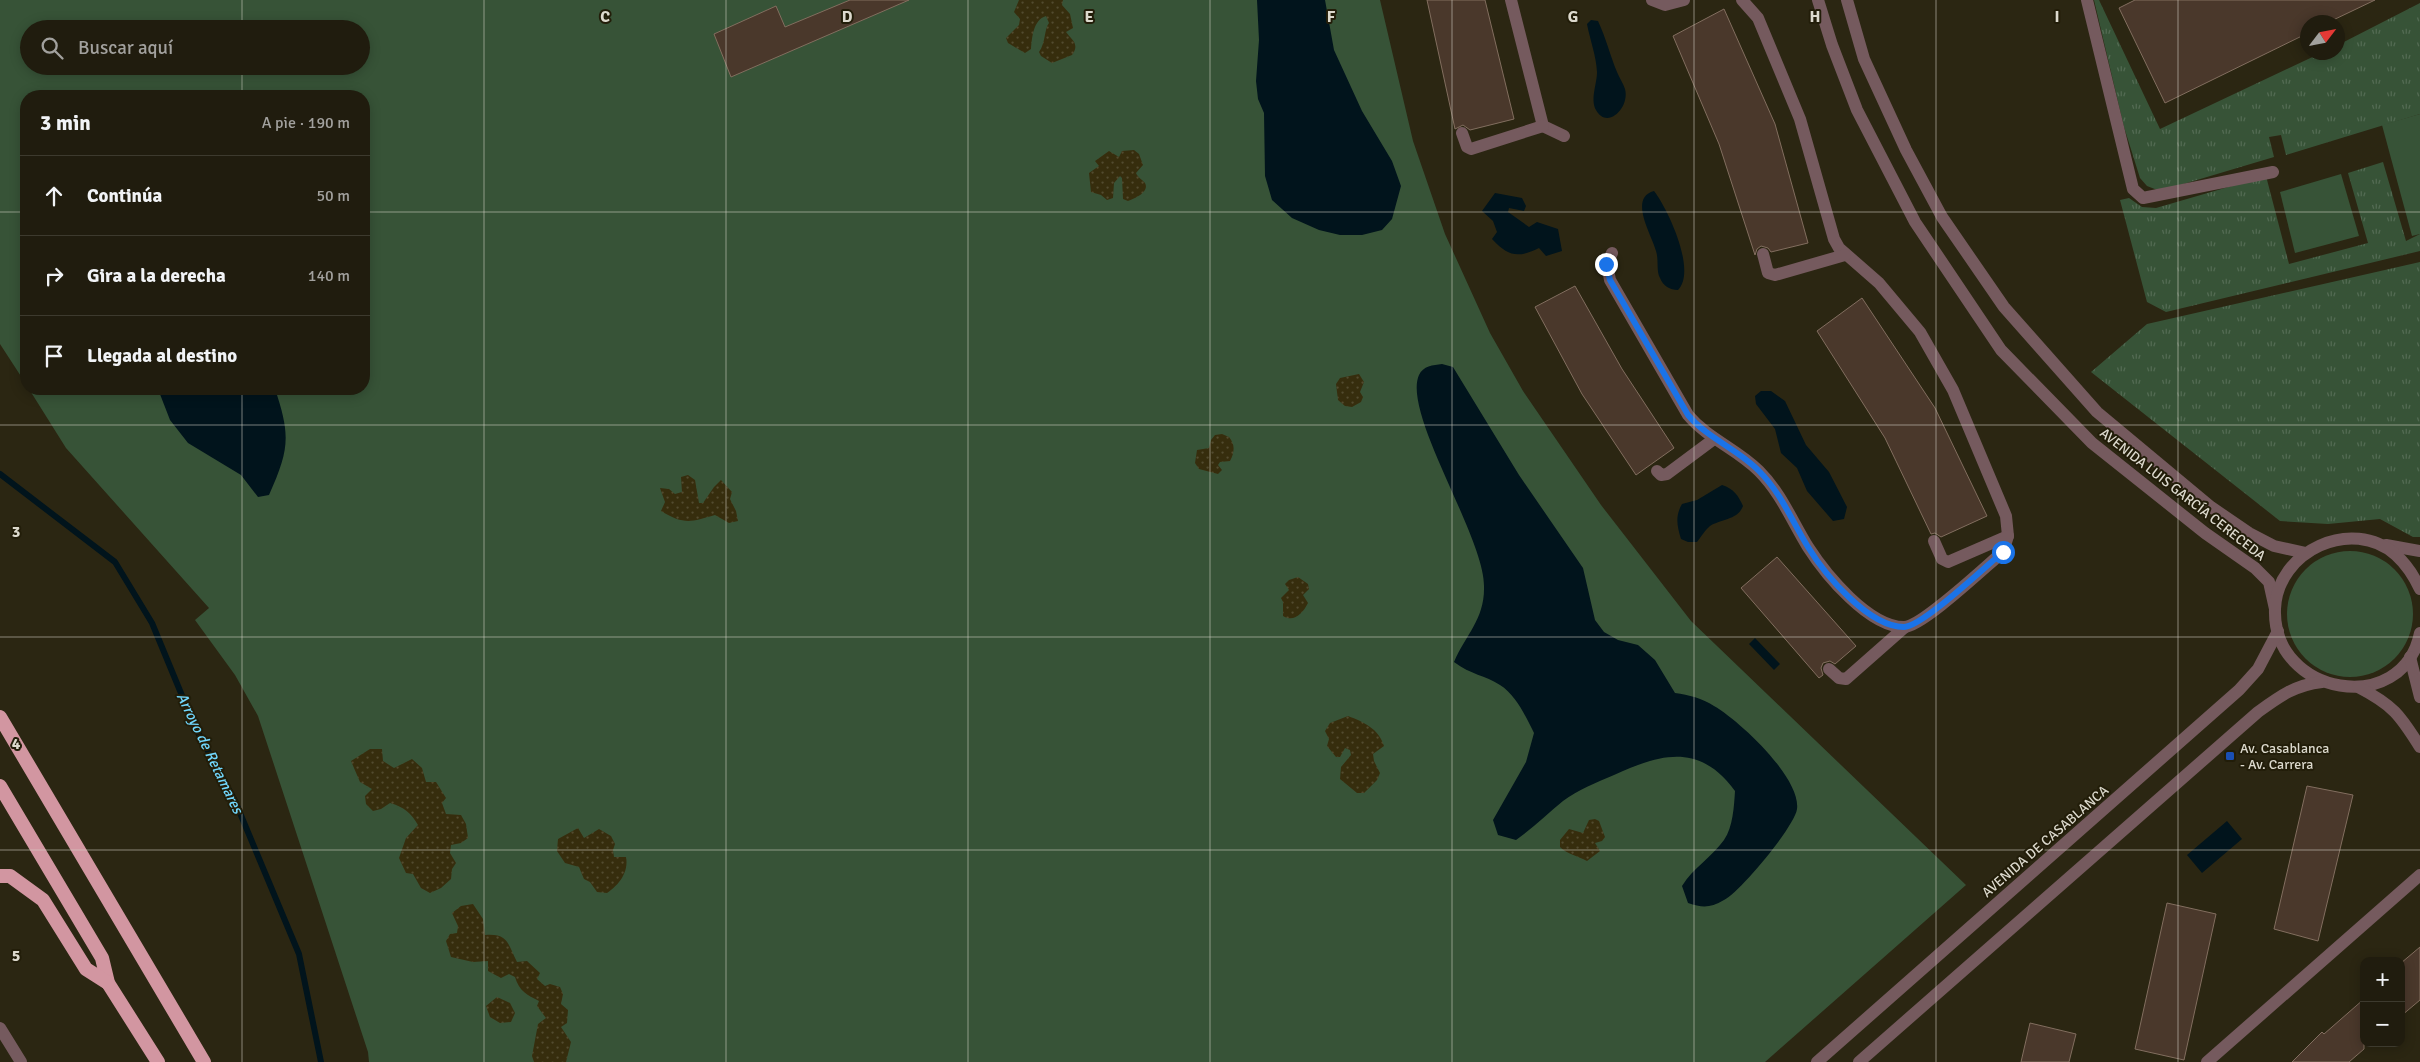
<!DOCTYPE html>
<html lang="es">
<head>
<meta charset="utf-8">
<style>
  body { margin:0; font-family:Signika,sans-serif; background:#2d291c; color:#f1f3f6 }
  .controls { position:absolute; right:15px; bottom:15px; display:grid; overflow:hidden; border-radius:10px; box-shadow:0 2px 12px #0003 }
  .controls button { width:45px; height:45px; display:grid; place-items:center; padding:0; border:0; border-bottom:1px solid #3d3a2e; background:#201c0e; color:#f1f3f6; font:25px sans-serif }
  .compass { position:absolute; left:2300px; top:15px; width:45px; height:45px; border-radius:50%; background:#201c0e; box-shadow:0 2px 12px #0003; rotate:58deg }
  .stop { position:absolute; width:15px; height:15px; margin:-11px; border:4px solid #1a73e8; border-radius:50%; background:#fff }
  .stop.end { background:#1a73e8; border-color:#fff; box-shadow:0 1px 5px #0008 }
  .list { margin:0; padding:0; list-style:none }
  h2 { display:flex; justify-content:space-between; align-items:center; height:65px; margin:0; padding:0 20px; font-size:21px }
  h2 small { font-size:16px; font-weight:400; color:#a2a19e }
  .list li { display:grid; grid-template-columns:32px 1fr auto; gap:15px; align-items:center; box-sizing:border-box; height:80px; padding:0 20px; border-top:1px solid #3d3a2e }
  .list b { display:block; font-size:19px; white-space:nowrap }
  .list em { font-size:16px; font-style:normal; color:#a2a19e }
  .icon { flex:none; width:28px; height:28px; fill:none; stroke:currentColor; stroke-width:2; stroke-linecap:round; stroke-linejoin:round }
  .map { position:relative; flex:none; width:2420px; height:1062px; overflow:hidden }
  .search { position:absolute; background:#201c0e; box-shadow:0 2px 12px #0003; left:20px; top:20px; width:350px; height:55px; display:flex; align-items:center; gap:12px; box-sizing:border-box; padding:0 18px; border-radius:28px; color:#a2a19e; font-size:19px }
  .panel { position:absolute; background:#201c0e; box-shadow:0 2px 12px #0003; left:20px; top:90px; width:350px; height:305px; border-radius:20px }
  .map>svg:first-child { display:block }
</style>
</head>
<body>
<div class="map">
<svg width="2420" height="1062" viewBox="0 0 2420 1062">
  <defs>
    <pattern id="sand-dots" width="8" height="8" patternUnits="userSpaceOnUse" patternTransform="scale(1.25)"><rect width="8" height="8" fill="#362d0d"/><path d="M2 2h.1M6 6h.1" fill="none" stroke="#524b2f" stroke-width="1.8" stroke-linecap="round"/></pattern>
    <pattern id="park-tufts" width="24" height="20" patternUnits="userSpaceOnUse" patternTransform="scale(1.25)"><rect width="24" height="20" fill="#375337"/><path d="M3 7l-1-3M5 7V3M7 7l1-3M15 17l-1-3M17 17v-4M19 17l1-3" fill="none" stroke="#536b53"/></pattern>
  </defs>
  <rect width="100%" height="100%" fill="#2b2612"/>
  <!-- grass -->
  <g fill="#375337" fill-rule="evenodd">
    <path d="M0,0H1380L1413,141L1445,234L1490,333L1523,391L1601,505L1691,621L1966,885L1765,1062H369L368,1052L258,716L235,675L195,620L209,608L66,448L29,389H364V96H26V384L0,344ZM29,29H361V66H29Z"/>
    <path d="M2420,114V234L2412,236L2382,125Z"/>
    <path d="M2341,174L2359,236L2295,253L2280,192Z"/>
    <circle cx="2350" cy="614" r="63"/>
  </g>
  <!-- sand -->
  <g fill="url(#sand-dots)">
    <path d="M1019,0H1063L1062,5L1070,14L1073,28L1066,32C1072,40 1080,44 1072,55L1052,63L1041,56L1039,52C1046,42 1044,29 1049,23L1046,16C1033,20 1032,38 1031,49L1025,53L1008,43L1006,38L1019,25L1020,19L1014,12Z"/>
    <path d="M1134,150L1139,154L1143,165L1136,173C1138,178 1142,179 1145,183C1150,192 1134,199 1128,201L1123,199L1122,178L1120,176L1114,183L1113,198L1107,200L1101,195L1091,192L1089,173L1099,166L1095,161L1109,151L1119,157L1122,151Z"/>
    <path d="M1359,374L1364,382L1360,392L1363,397L1361,402L1352,407L1345,406L1338,400L1336,384L1340,378Z"/>
    <path d="M1222,434L1229,437C1235,444 1235,452 1230,461L1220,462L1218,465L1222,470L1218,474L1199,469L1195,463L1197,450L1209,448L1211,440L1215,435Z"/>
    <path d="M688,475L695,480L699,503H703L714,487L721,480L732,492L730,499L736,511L738,521L729,523L715,515C691,522 684,525 661,511L665,502L660,488L669,489L675,494L682,492L681,477Z"/>
    <path d="M1298,577L1308,584L1309,589L1303,595L1308,603C1303,613 1294,623 1283,616V602L1281,598L1289,590L1285,584L1289,580Z"/>
    <path d="M1348,716C1364,722 1379,729 1384,746L1373,754L1374,761L1380,773L1377,780L1364,793H1357L1340,779L1341,767L1351,755L1350,750L1345,748L1340,757H1336L1327,746L1329,739L1325,731L1330,723Z"/>
    <path d="M370,749H382L383,761L394,768L412,759L422,768L426,782H436L446,798L442,803L446,814L461,815L466,824L468,838L461,843L451,845L450,853L456,863L452,869L451,879L441,888L430,893L421,888L413,874L406,873L399,858L406,838L418,825C411,813 404,807 390,803L381,809L373,811L366,804L365,796L372,789L360,782L351,761Z"/>
    <path d="M1595,819L1599,821L1605,837L1602,841L1595,843L1600,851L1587,861C1578,856 1567,854 1560,847V840L1569,829L1583,833L1589,820Z"/>
    <path d="M578,828L584,838L599,829L611,836L615,844L613,850L614,857H626C629,872 619,885 607,893L597,892L590,882L584,879L579,867L565,863L557,851L558,839Z"/>
    <path d="M473,904L483,919L485,935C509,933 508,945 517,962L527,961L540,973L537,979L545,986L550,984L560,987L563,994L561,1004L568,1010L567,1023L561,1027L571,1042L566,1062H534L532,1056L538,1024L546,1018L537,1006L539,1001C527,995 519,991 515,977L509,974L501,978L488,971V961L473,962L451,957L446,941L450,934L457,933L458,926L452,913L461,906Z"/>
    <path d="M497,997L510,1003L515,1013L511,1022L500,1023L490,1017L486,1006Z"/>
  </g>
  <!-- park -->
  <g fill="url(#park-tufts)">
    <path d="M2094,0H2099L2160,129L2321,53L2338,52V45L2420,3V114L2286,155L2281,135L2269,137L2274,157L2160,191L2147,186L2140,178L2124,127Z"/>
    <path d="M2383,162L2406,241L2420,234V251L2166,312L2147,302L2120,200L2129,198L2142,207L2156,208L2266,176L2289,264L2368,243L2348,173Z"/>
    <path d="M2420,262V537H2413L2380,519L2328,524L2280,521L2091,372L2147,324Z"/>
  </g>
  <!-- water -->
  <g fill="#01141c">
    <path d="M1257,0H1325L1334,50L1362,111L1392,161L1401,186L1392,219L1382,230L1362,235H1340L1319,230L1292,218L1272,200L1265,176L1264,113L1258,99L1256,81L1259,40Z"/>
    <path d="M1591,20L1598,21C1606,38 1610,55 1617,72C1619,77 1623,83 1625,89C1630,108 1607,130 1596,110C1590,99 1597,84 1597,72C1596,55 1590,40 1587,24Z"/>
    <path d="M1654,191C1668,209 1697,271 1678,290C1670,290 1663,286 1660,278C1656,271 1659,260 1656,251C1652,235 1628,198 1654,191Z"/>
    <path d="M1495,193L1522,198L1526,206L1524,211L1509,208L1508,212L1529,227L1537,222L1558,229L1562,251L1546,256L1539,248C1518,258 1509,257 1492,239L1497,232L1493,221L1482,211Z"/>
    <path d="M1442,364L1453,367L1519,475L1583,568L1595,620L1604,632L1618,640L1638,645L1655,660L1675,693C1689,695 1702,698 1714,706C1740,721 1801,778 1797,809C1795,826 1740,892 1724,900C1710,908 1703,908 1688,903L1682,886C1693,868 1712,857 1724,840C1733,827 1734,806 1735,791C1700,743 1662,753 1614,775C1597,782 1578,790 1563,801C1547,814 1533,828 1516,840L1498,835L1493,820L1526,762L1534,733C1526,717 1516,695 1500,685C1485,675 1471,675 1454,662C1466,634 1485,619 1484,586C1484,536 1402,413 1419,375C1423,366 1433,365 1442,364Z"/>
    <path d="M158,389H275C291,436 289,450 269,495L258,497L241,475L188,443L170,420Z"/>
    <path d="M1761,391H1771L1785,401L1806,445L1829,472L1847,507L1844,519L1833,521L1807,491L1797,468L1781,453L1775,429L1756,404L1755,396Z"/>
    <path d="M1722,485C1734,489 1738,495 1743,506C1738,520 1721,519 1710,526C1705,530 1701,537 1697,542H1688L1681,539C1677,526 1675,516 1682,504L1697,500Z"/>
    <path d="M1755,638L1780,664L1774,670L1749,644Z"/>
    <path d="M2227,821L2242,839L2202,873L2187,855Z"/>
  </g>
  <g fill="none" stroke-linecap="round" stroke-linejoin="round">
    <!-- stream -->
    <path stroke="#01141c" stroke-width="6" d="M0,474L115,562L152,623L195,727L235,801L299,954L321,1062"/>
  </g>
  <!-- building -->
  <g fill="#4a382b" stroke="#826e5f">
    <path d="M850,0H909L731,77L714,34L776,6L785,27Z"/>
    <path d="M1427,0H1485L1514,119L1470,130L1463,125L1455,129Z"/>
    <path d="M2135,0H2375L2329,22H2308V33L2165,103L2119,8Z"/>
    <path d="M1724,9L1775,124L1808,243L1771,252L1768,248L1761,246L1757,249L1755,255L1719,144L1673,36Z"/>
    <path d="M1575,286L1622,369L1674,448L1636,475L1582,394L1535,307Z"/>
    <path d="M1862,298L1935,408L1987,516L1941,537L1935,533L1931,534L1885,438L1817,331Z"/>
    <path d="M1777,557L1856,646L1835,664L1830,661L1823,663L1821,668L1823,675L1819,678L1741,588Z"/>
    <path d="M2307,786L2353,795L2318,941L2274,929Z"/>
    <path d="M2167,903L2216,914L2184,1060L2135,1049Z"/>
    <path d="M2420,947V1000L2401,1016V963Z"/>
    <path d="M2364,999V1049L2349,1062H2292L2322,1032L2324,1034Z"/>
    <path d="M2030,1023L2076,1034L2069,1062H2021Z"/>
  </g>
  <g fill="none" stroke-linecap="round" stroke-linejoin="round">
    <!-- service -->
    <g stroke="#755a5e" stroke-width="12">
      <path d="M1511,0L1543,126L1564,136"/>
      <path d="M1652,0L1665,5L1684,0"/>
      <path d="M2087,0L2133,189L2143,198L2273,172"/>
      <path d="M1462,133L1467,147L1471,149L1543,126"/>
      <path d="M1612,253L1607,264L1610,280L1688,415C1708,439 1737,449 1759,471C1781,493 1792,521 1808,547C1826,575 1869,627 1904,627C1922,627 1986,566 2003,552L2008,536L2006,516L1953,390L1920,332L1879,283L1839,248L1834,239L1800,119L1758,18L1742,0"/>
      <path d="M1763,254L1768,273L1775,275L1845,255"/>
      <path d="M1657,471L1661,475L1667,474L1714,439"/>
      <path d="M1934,541L1942,559L1948,562L2008,536"/>
      <path d="M1829,669L1839,678L1846,679L1905,627"/>
      <path d="M0,1028L21,1062"/>
      <path d="M2207,1062L2420,875"/>
    </g>
    <!-- minor -->
    <g stroke="#755a5e" stroke-width="12">
      <path d="M1818,0L1832,45L1857,110L1915,222L2001,350L2092,443L2205,533L2255,568L2269,582L2275,609"/>
      <path d="M1847,0L1864,59L1906,150L1942,217L2004,307L2097,412L2211,507L2249,533L2274,546L2306,553"/>
      <path d="M2386,545L2420,551"/>
      <path d="M2420,589C2414,576 2407,565 2396,555C2352,516 2277,551 2275,609C2272,696 2403,718 2420,633"/>
      <path d="M2410,657L2420,697"/>
      <path d="M2358,687C2393,705 2400,715 2420,747"/>
      <path d="M1817,1062L2239,690L2258,669L2278,631"/>
      <path d="M1859,1062L2258,712C2280,696 2295,685 2322,682"/>
    </g>
    <!-- trunk -->
    <g stroke="#d296a1" stroke-width="14">
      <path d="M0,717L204,1062"/>
      <path d="M0,786L102,958L108,983L158,1062"/>
      <path d="M0,876H10L43,900L86,969L108,983"/>
    </g>
  </g>
  <g fill="none" stroke-linecap="round" stroke-linejoin="round">
    <!-- route -->
    <path stroke="#1a73e8" stroke-width="6" d="M1606,264L1610,280L1688,415C1708,439 1738,449 1759,471C1781,493 1792,521 1808,547C1825,575 1869,627 1904,627C1922,627 1986,566 2003,552"/>
  </g>
  <!-- grid -->
  <path fill="none" stroke="#dcd9cd" stroke-width="1" stroke-opacity="0.55" d="M242,0V29M484,0V1062M726,0V1062M968,0V1062M1210,0V1062M1452,0V1062M1694,0V1062M1936,0V1062M2178,0V1062M242,66V96M0,212H26M364,212H2420M242,389V1062M0,425H2420M0,637H2420M0,850H2420"/>
  <!-- markers -->
  <rect fill="#1a4fb4" stroke="#221d09" stroke-width="2" x="2225" y="751" width="10" height="10" rx="2.5"/>
  <g text-anchor="middle" stroke-width="4" stroke-linejoin="round" paint-order="stroke">
    <!-- street labels -->
    <g font-size="14" fill="#dcd9cd" stroke="#221d09">
      <text transform="translate(2183 494) rotate(38)" y="5">AVENIDA LUIS GARCÍA CERECEDA</text>
      <text transform="translate(2045 841) rotate(-41)" y="5">AVENIDA DE CASABLANCA</text>
    </g>
    <!-- poi labels -->
    <g font-size="14" fill="#dcd9cd" stroke="#221d09" text-anchor="start">
      <text x="2240" y="753">Av. Casablanca<tspan x="2240" dy="16">- Av. Carrera</tspan></text>
    </g>
    <!-- water labels -->
    <g font-size="15" font-style="italic" fill="#71d7fd" stroke="#221d09">
      <text transform="translate(210 753) rotate(64)" y="5">Arroyo de Retamares</text>
    </g>
  </g>
  <g font-size="16" text-anchor="middle" font-weight="bold" fill="#dcd9cd" stroke="#221d09" stroke-width="4" stroke-linejoin="round" paint-order="stroke">
    <text x="605" y="22">C</text>
    <text x="847" y="22">D</text>
    <text x="1089" y="22">E</text>
    <text x="1331" y="22">F</text>
    <text x="1573" y="22">G</text>
    <text x="1815" y="22">H</text>
    <text x="2057" y="22">I</text>
    <text x="16" y="537">3</text>
    <text x="16" y="749">4</text>
    <text x="16" y="961">5</text>
  </g>
</svg>
<div class="controls">
<button>+</button>
<button>−</button>
</div>
<svg class="compass" viewBox="-18 -18 36 36"><path d="M0-13l5 13h-10z" fill="#e53935"/><path d="M0 13l5-13h-10z" fill="#a2a19e"/></svg>
<div class="stop" style="left:2003px;top:552px"></div>
<div class="stop end" style="left:1606px;top:264px"></div>
<div class="search"><svg class="icon" aria-label="search" viewBox="0 0 24 24"><circle cx="10" cy="10" r="6"/><path d="M15 15l6 6"/></svg>Buscar aquí</div>
<section class="panel">
<h2>3 min<small>A pie · 190 m</small></h2>
<ul class="list">
<li><svg class="icon" aria-label="ahead" viewBox="0 0 24 24"><path d="M12 20V5M6 11l6-6 6 6"/></svg><div><b>Continúa</b></div><em>50 m</em></li>
<li><svg class="icon" aria-label="right" viewBox="0 0 24 24"><path d="M7 20v-9h11M14 6l5 5-5 5"/></svg><div><b>Gira a la derecha</b></div><em>140 m</em></li>
<li><svg class="icon" aria-label="arrive" viewBox="0 0 24 24"><path d="M6 21V4h12l-3 4 3 4H6"/></svg><div><b>Llegada al destino</b></div></li>
</ul>
</section>
</div>
</body>
</html>
